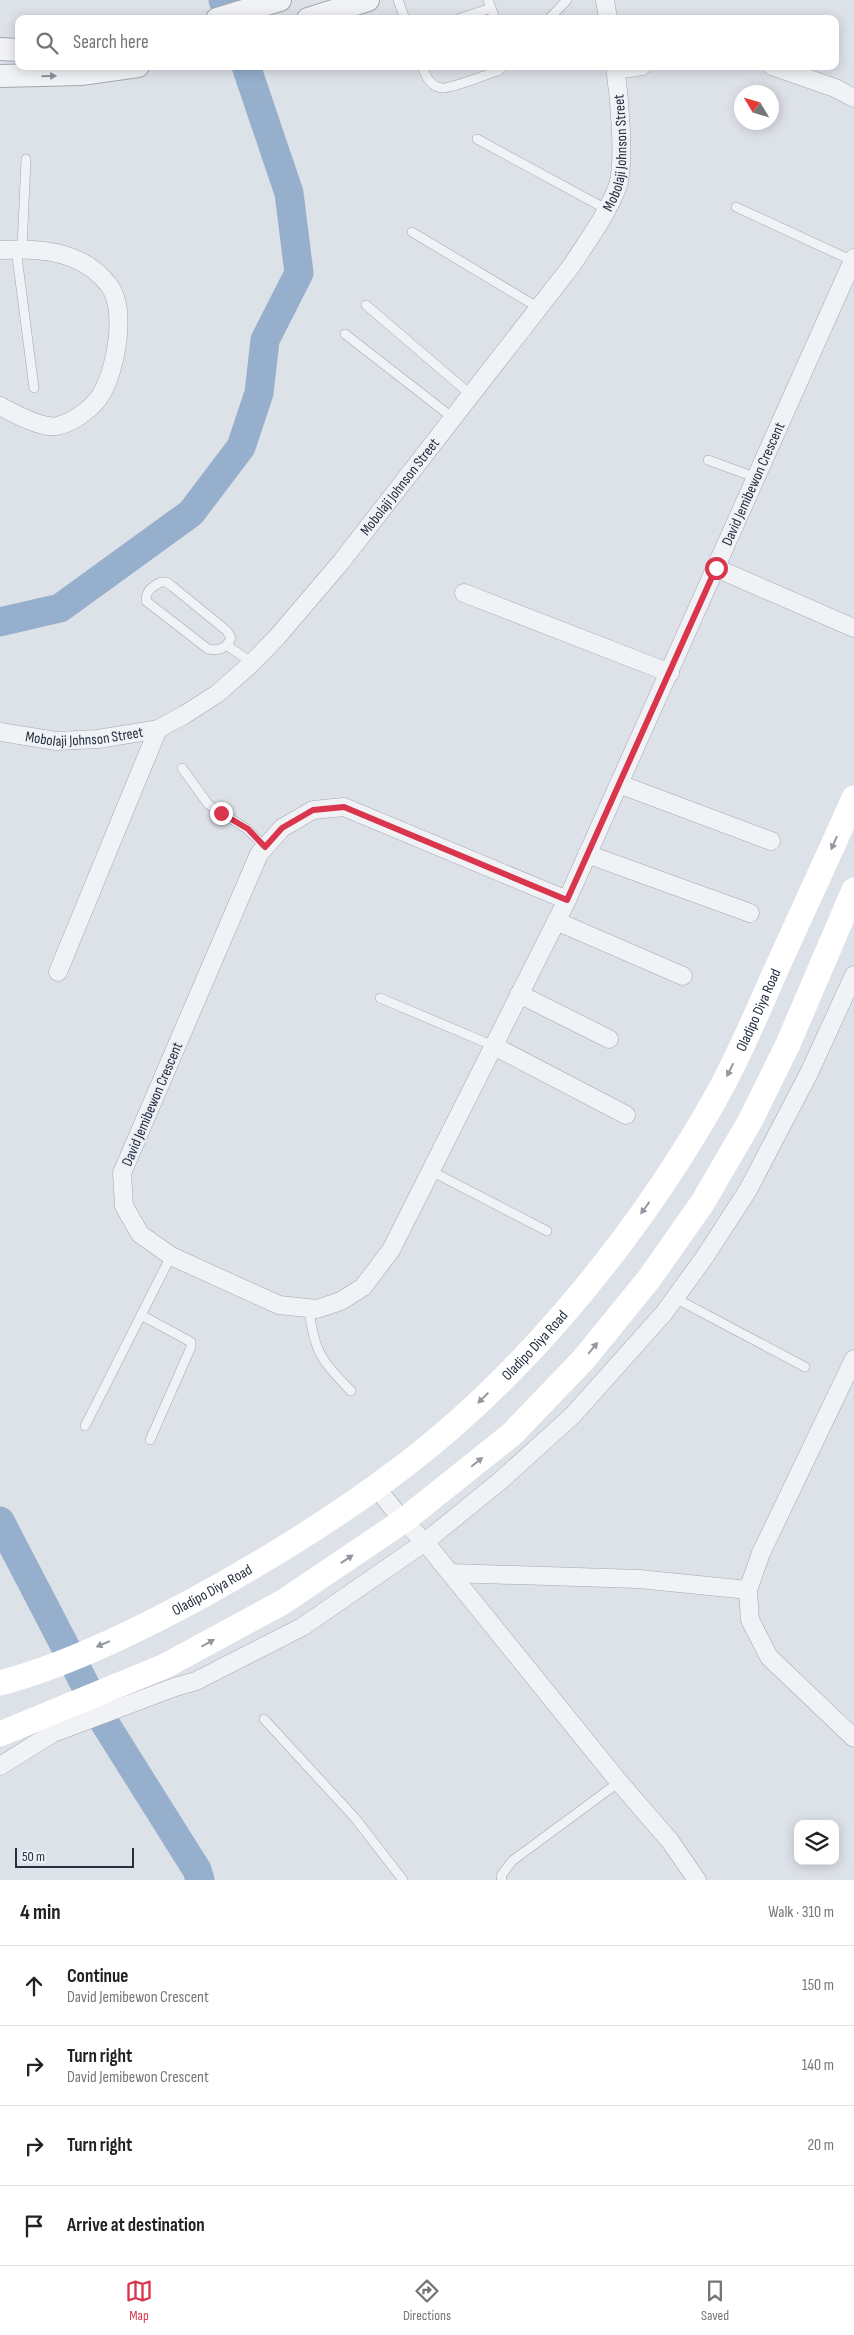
<!DOCTYPE html>
<meta charset="utf-8">
<style>
body{margin:0;font-family:"Sofia Sans Condensed",sans-serif;background:#f2f2f2;color:#222}
.controls{position:absolute;right:15px;bottom:15px;display:grid;overflow:hidden;border-radius:10px;box-shadow:0 2px 12px #0003}
.controls button{width:45px;height:45px;display:grid;place-items:center;padding:0;border:0;border-bottom:1px solid #e0e0e0;background:#fff;color:#222;font:25px sans-serif}
.compass{position:absolute;left:734px;top:85px;width:45px;height:45px;border-radius:50%;background:#fff;box-shadow:0 2px 12px #0003;rotate:308deg}
.scale{position:absolute;left:15px;bottom:12px;width:119px;box-sizing:border-box;padding-left:5px;border:2px solid #252f40;border-top:0;font-size:14px;line-height:18px;white-space:nowrap;color:#252f40;-webkit-text-stroke:4px #ecf0f6;paint-order:stroke}
.stop{position:absolute;width:15px;height:15px;margin:-11px;border:4px solid #d9364d;border-radius:50%;background:#fff}
.stop.end{background:#d9364d;border-color:#fff;box-shadow:0 1px 5px #0008}
.list{margin:0;padding:0;list-style:none}
h2{display:flex;justify-content:space-between;align-items:center;height:65px;margin:0;padding:0 20px;font-size:21px}
h2 small{font-size:16px;font-weight:400;color:#767676}
.list li{display:grid;grid-template-columns:32px 1fr auto;gap:15px;align-items:center;box-sizing:border-box;height:80px;padding:0 20px;border-top:1px solid #e0e0e0}
.list b{display:block;font-size:19px;white-space:nowrap}
.list p{margin:0;font-size:16px;white-space:nowrap;color:#767676}
.list em{font-size:16px;font-style:normal;color:#767676}
.icon{flex:none;width:28px;height:28px;fill:none;stroke:currentColor;stroke-width:2;stroke-linecap:round;stroke-linejoin:round}
.map{position:relative;flex:none;width:854px;height:1880px;overflow:hidden}
.search{position:absolute;background:#fff;box-shadow:0 2px 12px #0003;left:15px;right:15px;top:15px;height:55px;display:flex;align-items:center;gap:12px;box-sizing:border-box;padding:0 18px;border-radius:10px;color:#767676;font-size:19px}
.sheet{height:385px;background:#fff}
nav{display:flex;justify-content:space-around;align-items:center;box-sizing:border-box;height:70px;border-top:1px solid #e0e0e0;background:#fff;font-size:14px;color:#767676}
nav a{display:grid;justify-items:center;gap:2px}
nav .on{color:#d9364d}
.map>svg:first-child{display:block}
.lines{fill:none;stroke-linecap:round;stroke-linejoin:round}
.river{stroke:#95afcc;stroke-width:29}
.service-casing{stroke:#a2a8b2;stroke-width:10}
.minor-casing{stroke:#a2a8b2;stroke-width:19}
.tertiary-casing{stroke:#a2a8b2;stroke-width:24}
.service{stroke:#f0f2f6;stroke-width:9}
.minor{stroke:#f0f2f6;stroke-width:18}
.tertiary{stroke:#f0f2f6;stroke-width:22}
.secondary{stroke:#fff;stroke-width:25}
.oneway{fill:#8a909b}
.oneway2{fill:#9297a0}
.route{stroke:#d9364d;stroke-width:6}
.labels{text-anchor:middle;stroke-width:4;stroke-linejoin:round;paint-order:stroke}
.street-label{font-size:15px;fill:#252f40;stroke:#ecf0f6}
</style>
<div class="map">
<svg width="854" height="1880" viewBox="0 0 854 1880">
<rect width="100%" height="100%" fill="#dde1e8"/>
<g class="lines">
<g class="river">
<path d="M223,0L230,19"/>
<path d="M0,622L60,608L191,513L241,447L259,393L265,340L299,273L289,193L246,66"/>
<path d="M0,1521L106,1725L197,1870L200,1880"/>
</g>
<g class="service-casing">
<g id="service">
<path d="M398,0L405,19"/>
<path d="M488,0L495,19"/>
<path d="M458,19L491,8"/>
<path d="M549,19L567,0"/>
<path d="M422,66C425,75 431,87 442,88C451,89 487,74 498,71L504,66"/>
<path d="M477,139L606,209"/>
<path d="M736,207L853,261"/>
<path d="M412,232L539,308"/>
<path d="M16,249L34,388"/>
<path d="M22,249L26,159"/>
<path d="M366,305L471,395"/>
<path d="M345,334L453,418"/>
<path d="M708,460L757,478"/>
<path d="M161,582H166L173,587L227,631L231,638C226,649 219,651 208,649L146,601C146,590 152,587 161,582Z"/>
<path d="M228,646L252,663"/>
<path d="M182,768L208,804L247,829L265,847"/>
<path d="M380,998L494,1046"/>
<path d="M431,1171L547,1231"/>
<path d="M675,1298L805,1367"/>
<path d="M309,1308C314,1352 321,1360 351,1391"/>
<path d="M141,1315L191,1342V1347L150,1440"/>
<path d="M85,1426L171,1256"/>
<path d="M264,1719L355,1818L403,1880"/>
<path d="M502,1880L501,1876L512,1861L619,1782"/>
</g>
</g>
<g class="minor-casing">
<g id="minor">
<path d="M605,0L608,19"/>
<path d="M772,66L835,88L854,98"/>
<path d="M616,70L642,66"/>
<path d="M0,250C39,248 81,250 108,284C128,308 116,372 100,396C92,409 72,423 57,426C42,429 13,413 0,406"/>
<path d="M716,568L854,628"/>
<path d="M464,593L670,673"/>
<path id="s1" d="M0,732L56,741L98,739L135,733L158,729L184,715L217,694L252,663L278,636L341,562L572,265C588,240 606,216 617,188C626,164 619,94 615,66"/>
<path d="M619,784L771,841"/>
<path d="M587,854L750,913"/>
<path id="s2" d="M567,900L344,807L313,810L282,828L259,854L122,1173L124,1206L140,1234L171,1256L279,1305L317,1309L341,1301L363,1287L391,1250L567,900L854,258"/>
<path d="M556,921L683,976"/>
<path d="M58,972L158,729"/>
<path d="M519,994L609,1039"/>
<path d="M494,1046L626,1115"/>
<path d="M854,1359L761,1553L748,1590L750,1620L769,1657L854,1738"/>
<path d="M375,1486L403,1521L425,1542L619,1782L670,1841L697,1880"/>
<path d="M450,1573L639,1579L748,1590"/>
<path d="M0,1766L53,1733L175,1687L196,1681L302,1627L425,1542L500,1481L573,1415L664,1313L704,1258L748,1190L809,1073L854,975"/>
</g>
</g>
<g class="tertiary-casing">
<g id="tertiary">
<path d="M217,19L280,0"/>
<path d="M308,19L368,0"/>
<path d="M0,49L19,50"/>
<path d="M0,76L81,74L138,66"/>
</g>
</g>
<use href="#service" class="service"/>
<use href="#minor" class="minor"/>
<use href="#tertiary" class="tertiary"/>
<g class="secondary">
<path id="s3" d="M0,1683C69,1665 143,1628 205,1594C272,1557 338,1516 400,1469C524,1376 638,1235 714,1101C736,1062 754,1020 772,979C799,919 827,859 854,798"/>
<path d="M0,1734L165,1666L283,1602L403,1521L512,1434L583,1360L649,1279L703,1202L750,1121L788,1044L854,890"/>
</g>
</g>
<defs><path id="oneway-solid" d="M-6-.8H1V-3.2L6.5 0L1 3.2V.8H-6Z" transform="scale(1.25)"/></defs>
<use class="oneway" href="#oneway-solid" transform="translate(49 76) rotate(-2)"/>
<g class="oneway2">
<use href="#oneway-solid" transform="translate(834 843) rotate(114)"/>
<use href="#oneway-solid" transform="translate(730 1070) rotate(116)"/>
<use href="#oneway-solid" transform="translate(645 1208) rotate(126)"/>
<use href="#oneway-solid" transform="translate(593 1348) rotate(-51)"/>
<use href="#oneway-solid" transform="translate(483 1398) rotate(135)"/>
<use href="#oneway-solid" transform="translate(477 1462) rotate(-39)"/>
<use href="#oneway-solid" transform="translate(347 1559) rotate(-34)"/>
<use href="#oneway-solid" transform="translate(208 1643) rotate(-29)"/>
<use href="#oneway-solid" transform="translate(103 1644) rotate(157)"/>
</g>
<g class="lines">
<path class="route" d="M221,813L248,829L265,847L282,828L313,810L344,807L567,900L716,568"/>
</g>
<g class="labels">
<g class="street-label">
<text dy="5" stroke="none"><textPath href="#s1" startOffset="910">Mobolaji Johnson Street</textPath></text>
<text dy="5" stroke="none"><textPath href="#s2" startOffset="1896">David Jemibewon Crescent</textPath></text>
<text dy="5" stroke="none"><textPath href="#s1" startOffset="505">Mobolaji Johnson Street</textPath></text>
<text dy="5" stroke="none"><textPath href="#s1" startOffset="85">Mobolaji Johnson Street</textPath></text>
<text dy="5" stroke="none"><textPath href="#s3" startOffset="1044">Oladipo Diya Road</textPath></text>
<text transform="translate(152 1104) rotate(-67)" y="5">David Jemibewon Crescent</text>
<text dy="5" stroke="none"><textPath href="#s3" startOffset="639">Oladipo Diya Road</textPath></text>
<text dy="5" stroke="none"><textPath href="#s3" startOffset="232">Oladipo Diya Road</textPath></text>
</g>
</g>
</svg>
<div class="controls">
<button><svg class="icon" aria-label="layers" viewBox="0 0 24 24"><path d="M12 4l9 5-9 5-9-5zM3 14l9 5 9-5"/></svg></button>
</div>
<svg class="compass" viewBox="-18 -18 36 36"><path d="M0-13l5 13h-10z" fill="#e53935"/><path d="M0 13l5-13h-10z" fill="#767676"/></svg>
<div class="scale">50 m</div>
<div class="stop" style="left:716px;top:568px"></div>
<div class="stop end" style="left:221px;top:813px"></div>
<div class="search"><svg class="icon" aria-label="search" viewBox="0 0 24 24"><circle cx="10" cy="10" r="6"/><path d="M15 15l6 6"/></svg>Search here</div>
</div>
<section class="sheet">
<h2>4 min<small>Walk · 310 m</small></h2>
<ul class="list">
<li><svg class="icon" aria-label="ahead" viewBox="0 0 24 24"><path d="M12 20V5M6 11l6-6 6 6"/></svg><div><b>Continue</b><p>David Jemibewon Crescent</p></div><em>150 m</em></li>
<li><svg class="icon" aria-label="right" viewBox="0 0 24 24"><path d="M7 20v-9h11M14 6l5 5-5 5"/></svg><div><b>Turn right</b><p>David Jemibewon Crescent</p></div><em>140 m</em></li>
<li><svg class="icon" aria-label="right" viewBox="0 0 24 24"><path d="M7 20v-9h11M14 6l5 5-5 5"/></svg><div><b>Turn right</b></div><em>20 m</em></li>
<li><svg class="icon" aria-label="arrive" viewBox="0 0 24 24"><path d="M6 21V4h12l-3 4 3 4H6"/></svg><div><b>Arrive at destination</b></div></li>
</ul>
</section>
<nav>
<a class="on"><svg class="icon" aria-label="map" viewBox="0 0 24 24"><path d="M3 6l6-2 6 2 6-2v14l-6 2-6-2-6 2zM9 4v14M15 6v14"/></svg>Map</a>
<a><svg class="icon" aria-label="directions" viewBox="0 0 24 24"><path d="M12 3l9 9-9 9-9-9zM9 14v-3h6M13 9l2 2-2 2"/></svg>Directions</a>
<a><svg class="icon" aria-label="saved" viewBox="0 0 24 24"><path d="M7 4h10v16l-5-4-5 4z"/></svg>Saved</a>
</nav>
